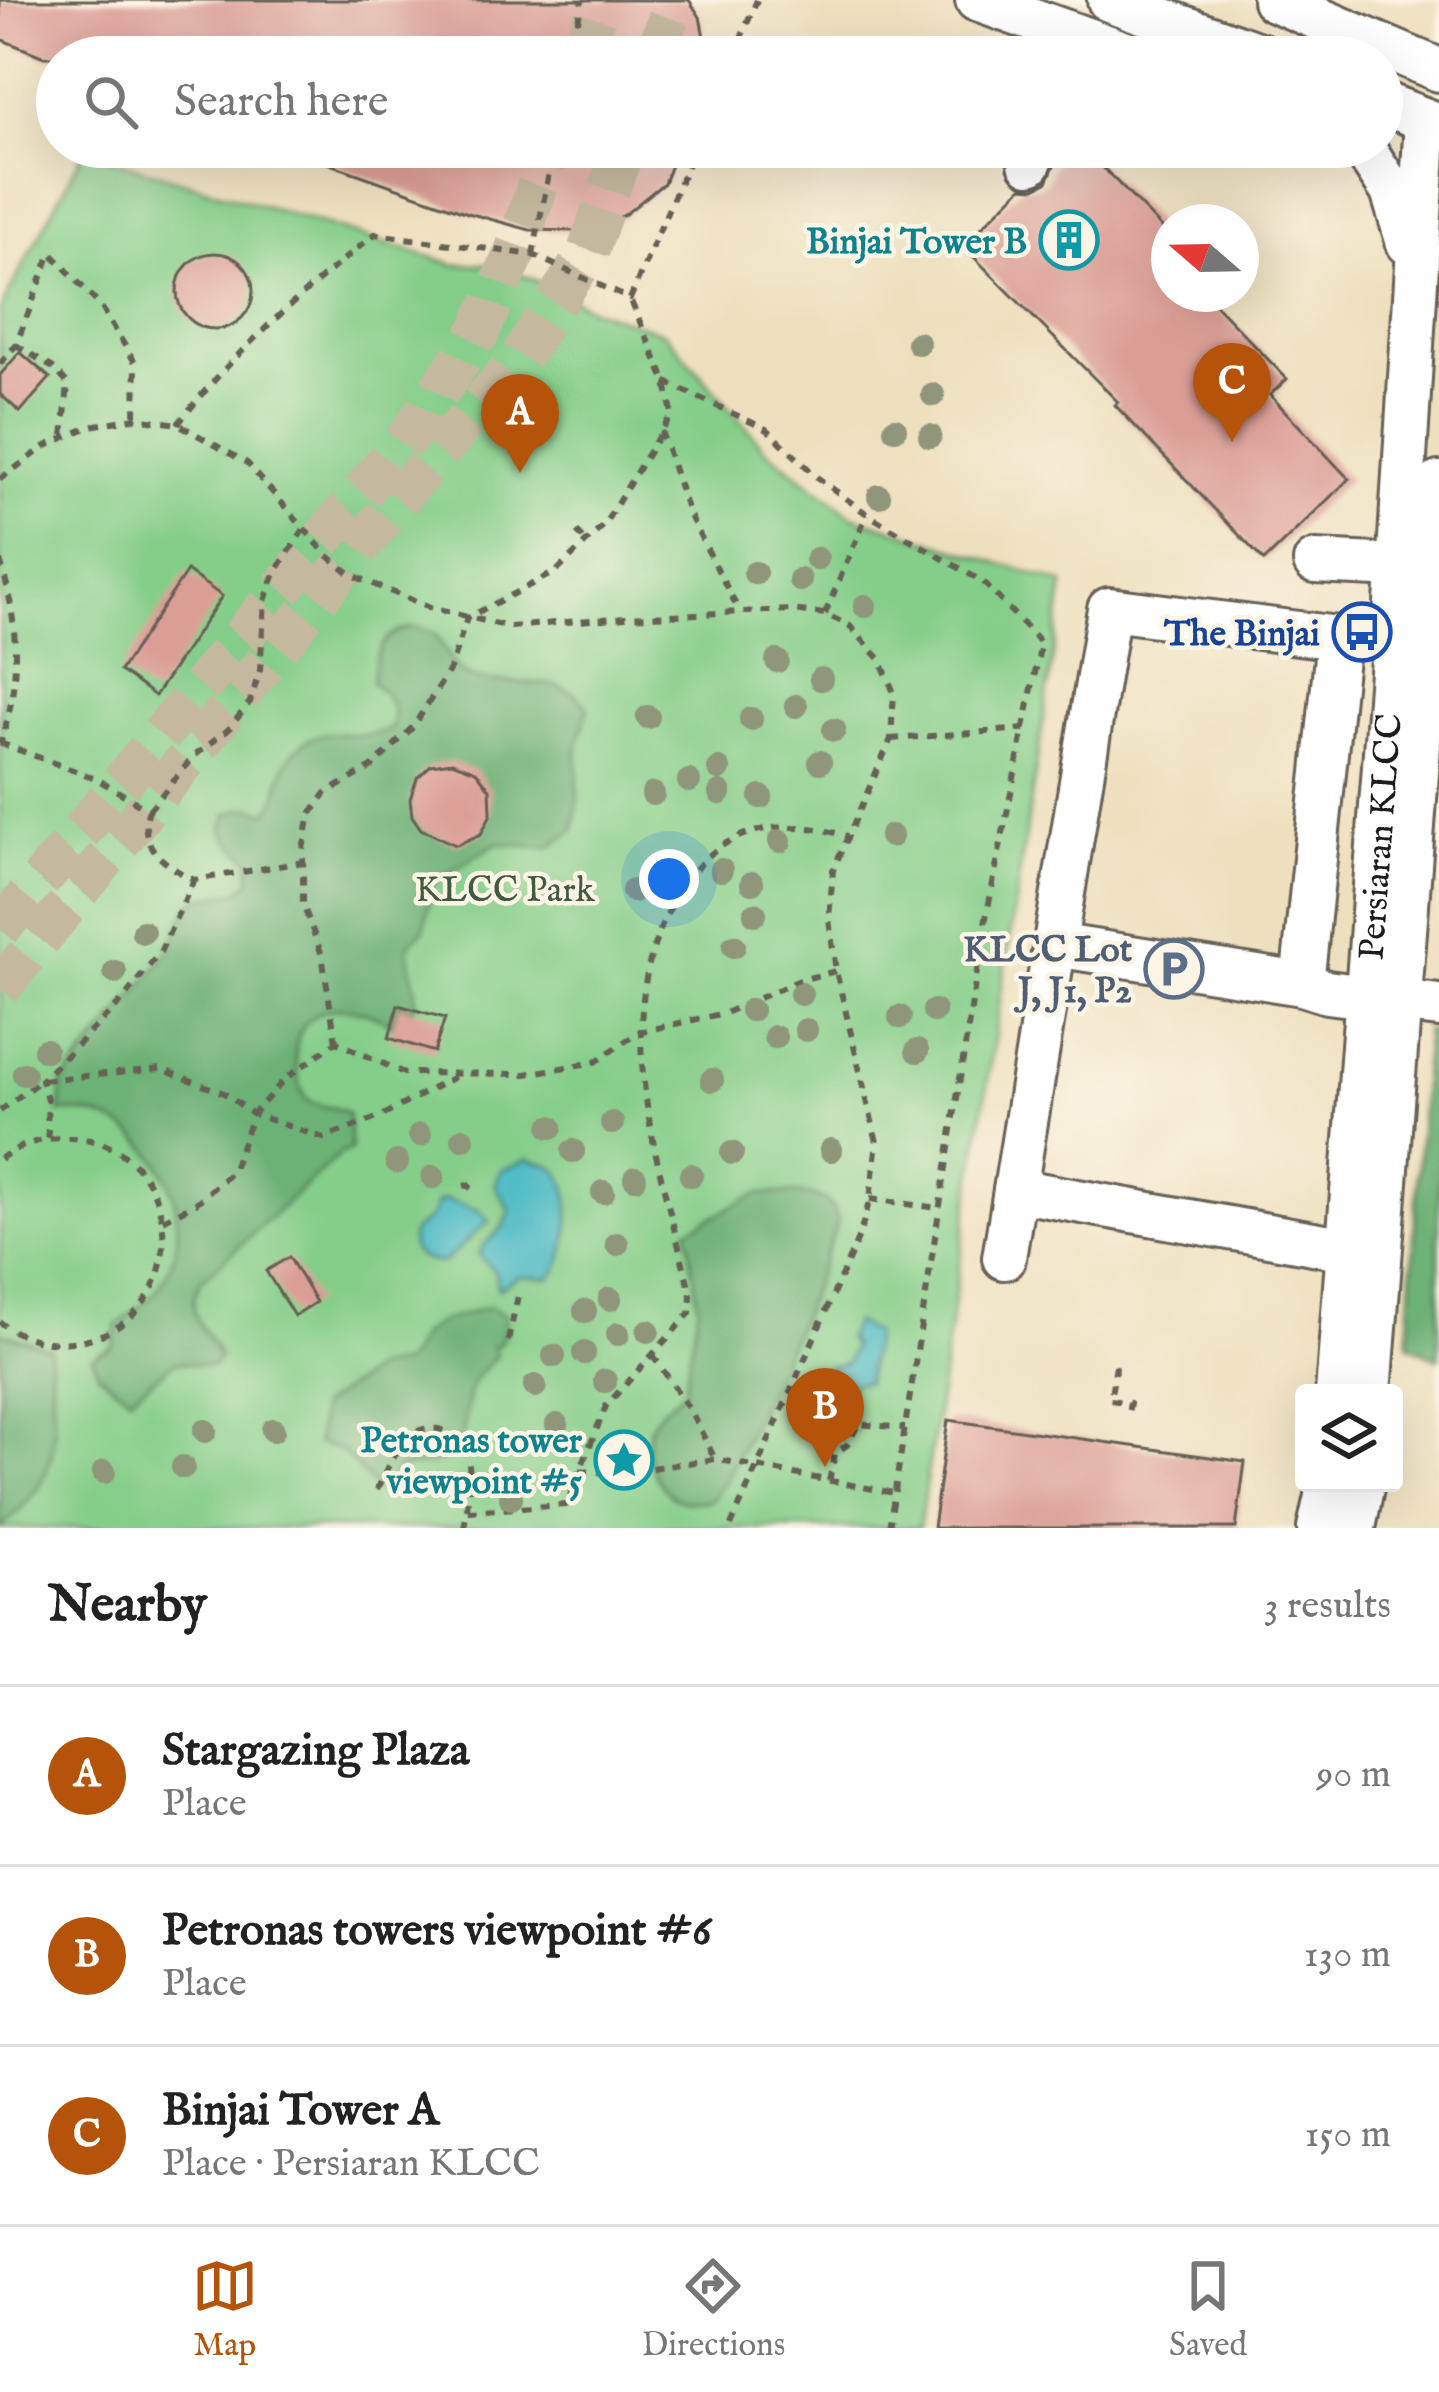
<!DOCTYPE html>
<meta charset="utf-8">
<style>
body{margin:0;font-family:"IM FELL English",serif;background:#f2f2f2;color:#222}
.controls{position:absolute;right:36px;bottom:36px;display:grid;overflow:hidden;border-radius:12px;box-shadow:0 12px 48px #0002}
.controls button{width:108px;height:108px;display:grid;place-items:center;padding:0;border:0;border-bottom:3px solid #e0e0e0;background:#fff;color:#222;font:60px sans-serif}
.compass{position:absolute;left:1151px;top:204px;width:108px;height:108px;border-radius:50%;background:#fff;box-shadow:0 12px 48px #0002;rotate:290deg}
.you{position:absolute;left:669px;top:879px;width:42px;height:42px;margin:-30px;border:9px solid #fff;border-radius:50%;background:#1a73e8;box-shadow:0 0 0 18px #1a73e833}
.badge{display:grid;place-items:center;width:78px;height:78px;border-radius:50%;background:#b45309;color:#fff;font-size:39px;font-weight:700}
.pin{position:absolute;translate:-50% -99px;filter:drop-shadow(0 3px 6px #0008)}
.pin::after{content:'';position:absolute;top:63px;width:42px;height:36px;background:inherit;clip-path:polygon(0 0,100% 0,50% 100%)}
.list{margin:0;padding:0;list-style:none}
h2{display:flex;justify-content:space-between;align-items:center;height:156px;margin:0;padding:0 48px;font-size:51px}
h2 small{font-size:39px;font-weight:400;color:#767676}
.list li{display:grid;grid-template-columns:78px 1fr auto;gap:36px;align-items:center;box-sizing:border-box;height:180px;padding:0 48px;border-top:3px solid #e0e0e0}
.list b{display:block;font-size:45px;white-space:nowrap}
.list p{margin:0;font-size:39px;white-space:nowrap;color:#767676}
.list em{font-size:39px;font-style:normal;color:#767676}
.icon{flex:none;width:66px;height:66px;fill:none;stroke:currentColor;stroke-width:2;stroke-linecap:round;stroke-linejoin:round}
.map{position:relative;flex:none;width:1439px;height:1528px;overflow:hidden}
.search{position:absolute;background:#fff;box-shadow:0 12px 48px #0002;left:36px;right:36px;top:36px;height:132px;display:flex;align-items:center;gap:30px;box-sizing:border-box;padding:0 42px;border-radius:66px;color:#767676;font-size:45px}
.sheet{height:696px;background:#fff}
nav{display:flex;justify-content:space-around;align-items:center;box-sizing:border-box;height:168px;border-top:3px solid #e0e0e0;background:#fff;font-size:33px;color:#767676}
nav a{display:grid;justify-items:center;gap:6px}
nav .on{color:#b45309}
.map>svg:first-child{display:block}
.green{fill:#85ce8a;stroke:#507553;stroke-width:3}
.forest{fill:#6cb176;stroke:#446649;stroke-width:3}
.water{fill:#4dbbc5;stroke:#346c70;stroke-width:3}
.building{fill:#db9e95}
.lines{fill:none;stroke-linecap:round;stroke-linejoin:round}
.minor-tunnel{stroke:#c4b99e;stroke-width:42;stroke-dasharray:42 21;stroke-linecap:butt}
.minor-casing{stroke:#666155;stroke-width:48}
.path{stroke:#666155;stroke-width:6;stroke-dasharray:9 9;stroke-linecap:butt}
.minor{stroke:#fff;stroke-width:42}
.tree{fill:#8f967a}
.labels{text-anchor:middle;stroke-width:9;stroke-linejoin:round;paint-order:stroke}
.culture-label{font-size:36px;font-weight:bold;fill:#0d838f;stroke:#fcf5e5;text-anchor:end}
.transit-label{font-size:36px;font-weight:bold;fill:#164399;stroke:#fcf5e5;text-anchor:end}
.street-label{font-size:36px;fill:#1c1c1c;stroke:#fcf5e5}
.park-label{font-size:36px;fill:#415a42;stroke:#fcf5e5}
.service-label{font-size:36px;font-weight:bold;fill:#4e5e75;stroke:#fcf5e5;text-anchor:end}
</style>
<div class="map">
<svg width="1439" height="1528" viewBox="0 0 1439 1528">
<rect width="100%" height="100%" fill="#fcf5e5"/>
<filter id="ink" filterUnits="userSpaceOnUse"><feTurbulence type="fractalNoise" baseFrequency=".00833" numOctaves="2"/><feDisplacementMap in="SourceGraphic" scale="24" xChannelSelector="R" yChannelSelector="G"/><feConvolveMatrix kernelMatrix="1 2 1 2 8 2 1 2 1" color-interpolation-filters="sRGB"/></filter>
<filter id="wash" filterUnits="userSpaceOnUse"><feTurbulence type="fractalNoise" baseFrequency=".004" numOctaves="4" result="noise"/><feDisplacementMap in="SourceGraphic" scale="48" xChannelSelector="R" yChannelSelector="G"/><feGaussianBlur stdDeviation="2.7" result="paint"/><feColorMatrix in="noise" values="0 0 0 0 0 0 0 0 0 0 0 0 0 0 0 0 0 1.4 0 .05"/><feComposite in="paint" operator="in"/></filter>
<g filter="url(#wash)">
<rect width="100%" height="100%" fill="#eee0bf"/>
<path class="green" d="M84,151L456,265L489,264L533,279L592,309L665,333L766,450L852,516L1064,584L919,1528H0V310Z"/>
<g class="forest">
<path d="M415,627L434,633C444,646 449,663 462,673C490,694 566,666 588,709L577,748L578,799L574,830L548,848L497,843L433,883L424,929L408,945C408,968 421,988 413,1009L398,1005L392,1025C340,992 283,1007 298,1077C300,1086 303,1098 311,1102C322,1108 336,1106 347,1113L351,1149L340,1154L201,1281C181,1316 207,1327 219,1357L213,1366L175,1362L130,1397L99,1374L92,1357L113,1347L117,1326C131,1312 147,1304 159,1287C209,1212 151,1107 60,1112L62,1083L151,975L170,950L189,907L199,898L238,892L250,882V860L227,838L223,828L228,814L247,807L268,812C282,797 277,776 289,759C320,713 352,748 392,728C397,706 389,696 372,683C373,653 383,631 415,627Z"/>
<path d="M1426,1030L1439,1032V1359L1408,1344Z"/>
<path d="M757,1194C785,1194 831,1186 838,1221L801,1318L725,1483L710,1501C701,1501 690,1503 681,1500C655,1492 641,1450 651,1425C657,1410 673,1402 684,1390L698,1306L687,1230Z"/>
<path d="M489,1307L504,1314L506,1329L500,1344L493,1346L496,1356C487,1367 476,1374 471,1388C463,1411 467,1436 454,1458L430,1465L399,1468L384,1492L377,1490L342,1451L317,1443L320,1406L377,1368L401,1364L410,1356L421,1335L439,1322Z"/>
<path d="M0,1332L50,1348C52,1429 72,1471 0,1527Z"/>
</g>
<g class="water">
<path d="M528,1159C537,1162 548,1163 556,1169C577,1188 571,1261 550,1278L519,1276L498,1289L495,1272L479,1255C486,1235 505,1236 510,1210L495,1185L501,1171Z"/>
<path d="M445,1200L479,1210L489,1221L444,1262C422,1263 408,1256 412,1232L431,1217L438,1202Z"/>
<path d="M854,1322L874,1334L866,1382L852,1383L843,1411L831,1413L834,1398L821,1385L828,1367L846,1363L853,1347L847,1338Z"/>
</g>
<g id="blocks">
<g class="building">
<path d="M0,0H689L700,17L708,57H44L0,39Z"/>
<path d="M293,147H678L664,183L623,216L578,231L530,230L468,213L293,151Z"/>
<path d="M1062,147H1083L1169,235V294H1205L1287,379L1270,395L1349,479L1264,561L1115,405L1118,402L963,246L1022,187L1035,188L1047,182Z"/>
<circle cx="215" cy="291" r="38"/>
<path d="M20,352L50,378L20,412L0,394V375Z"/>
<path d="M187,571L222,596L155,696L120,671Z"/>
<path d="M452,762L476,771L490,789L491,814L481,834L456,845L421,829L412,816L410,799L417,778L431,765Z"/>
<path d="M398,1005L445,1018L434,1052L389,1038Z"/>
<path d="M289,1257L316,1302L294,1316L266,1271Z"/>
<path d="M948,1420L1245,1462L1236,1528H933Z"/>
</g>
</g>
</g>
<g filter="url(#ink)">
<use href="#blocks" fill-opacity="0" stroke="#666155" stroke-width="3"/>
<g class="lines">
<g class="minor-tunnel">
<path d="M581,57L600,0"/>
<path d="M655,57L675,0"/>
<path d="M0,929L413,430L479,332L514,255L551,147"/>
<path d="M0,988L411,484L517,362L588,252L624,147"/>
</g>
<g class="minor-casing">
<g id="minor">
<path d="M977,0L1137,57"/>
<path d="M1109,0L1267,57"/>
<path d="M1274,0L1439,70"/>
<path d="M1382,103L1439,125"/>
<path d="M1363,147L1392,191L1408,243"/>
<path d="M1030,163L1036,147"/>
<path d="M1315,562L1398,566"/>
<path d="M1055,945L1302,984L1327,992L1439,1006"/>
<path d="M1015,1190L1347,1249"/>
<path d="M1004,1258L1109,609L1338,638L1302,984"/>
<path id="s1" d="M1337,1393L1395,619L1426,120"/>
<path d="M1370,1393L1439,483"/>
<path d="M1319,1528L1329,1483"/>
<path d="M1354,1528L1363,1483"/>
</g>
</g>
<g class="path">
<path d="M571,57L582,0"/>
<path d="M733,57L757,0"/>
<path d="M533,255L554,147"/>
<path d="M16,345L55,369L68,384L63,438"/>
<path d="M0,364L16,345L51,253L102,308L136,364L135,418"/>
<path d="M666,382L768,430L818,478L867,514L983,582L1041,643L983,933L889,1528"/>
<path d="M178,424C235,350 302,293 375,234L533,255L630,299L695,147"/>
<path d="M661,431L688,512L738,609"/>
<path d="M0,479L46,446L91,426L135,418L178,424L247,463L327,555L352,575L430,608L510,627L625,617L792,610L825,614L850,626L880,659L894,693L891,739L833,870L829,919L836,971L877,1142L870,1199L860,1234L730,1528"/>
<path d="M577,532L587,542"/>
<path d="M0,561C19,619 21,686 0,744"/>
<path d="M825,614L867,514"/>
<path d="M891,739L1025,729"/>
<path d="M0,743L97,779L149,810C136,846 165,865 194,880L303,862"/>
<path d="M149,810L194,756L228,730L250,702L260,670L265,601L275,573L304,529"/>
<path d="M983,933L1022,939"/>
<path d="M336,1042L322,955L303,905V849L310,815L326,793L372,767L413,727L450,669L467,618L557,571L604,525L672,414L666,382L630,299"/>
<path d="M0,1111L41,1080L161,1069L224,1093L253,1114L323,1138L380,1117L454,1077"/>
<path d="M48,1138L47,1099L41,1080L120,1003L160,952L194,880"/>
<path d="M0,1159C22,1143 43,1138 70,1138C183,1139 199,1312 88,1339C57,1347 25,1342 0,1322"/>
<path d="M464,1186L468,1185L475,1193"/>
<path d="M870,1199L938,1208"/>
<path d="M163,1220L196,1203L232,1172L253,1114L285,1079L336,1042L404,1073L526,1074L595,1062L639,1032L725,1013L800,980L836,971"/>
<path d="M508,1341L518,1296"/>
<path d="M653,1355L691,1412L715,1459"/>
<path d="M1116,1365L1110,1400L1130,1403L1127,1418"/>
<path d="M580,1471L616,1473L715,1459L894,1493"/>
<path d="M829,1481L835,1454L848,1444L858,1424L905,1428"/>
<path d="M377,1490C384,1474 394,1453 406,1440C423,1419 460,1428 467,1454C472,1472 468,1492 467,1511"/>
<path d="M464,1528L467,1511L566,1505L606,1406L690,1313L691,1295C658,1156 595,994 696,869C735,822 793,820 847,836"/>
</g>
<use href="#minor" class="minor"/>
</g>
<g class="tree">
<circle cx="918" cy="343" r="12"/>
<circle cx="933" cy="395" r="12"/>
<circle cx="895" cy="429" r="12"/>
<circle cx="930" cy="436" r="12"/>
<circle cx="879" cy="496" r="12"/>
<circle cx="817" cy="559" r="12"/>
<circle cx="755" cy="573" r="12"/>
<circle cx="800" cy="580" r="12"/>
<circle cx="865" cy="606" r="12"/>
<circle cx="777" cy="661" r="12"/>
<circle cx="821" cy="679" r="12"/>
<circle cx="796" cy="706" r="12"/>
<circle cx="648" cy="717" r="12"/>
<circle cx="751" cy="719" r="12"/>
<circle cx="834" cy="730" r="12"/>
<circle cx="820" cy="762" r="12"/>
<circle cx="719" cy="769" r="12"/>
<circle cx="689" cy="781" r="12"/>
<circle cx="720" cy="793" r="12"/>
<circle cx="653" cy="794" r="12"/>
<circle cx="761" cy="797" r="12"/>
<circle cx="891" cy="836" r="12"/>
<circle cx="780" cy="841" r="12"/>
<circle cx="721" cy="870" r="12"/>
<circle cx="752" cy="883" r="12"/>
<circle cx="633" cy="891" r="12"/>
<circle cx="755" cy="914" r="12"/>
<circle cx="143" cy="932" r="12"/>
<circle cx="734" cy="946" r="12"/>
<circle cx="115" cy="972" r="12"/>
<circle cx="801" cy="994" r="12"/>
<circle cx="751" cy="1010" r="12"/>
<circle cx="934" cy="1011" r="12"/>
<circle cx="900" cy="1017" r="12"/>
<circle cx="806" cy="1030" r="12"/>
<circle cx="775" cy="1037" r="12"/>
<circle cx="45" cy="1050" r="12"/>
<circle cx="917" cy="1051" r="12"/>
<circle cx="24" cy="1074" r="12"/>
<circle cx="712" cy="1080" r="12"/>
<circle cx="612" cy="1123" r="12"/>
<circle cx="551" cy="1127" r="12"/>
<circle cx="420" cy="1135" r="12"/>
<circle cx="463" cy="1139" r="12"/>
<circle cx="831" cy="1150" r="12"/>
<circle cx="573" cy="1151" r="12"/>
<circle cx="732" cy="1153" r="12"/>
<circle cx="397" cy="1162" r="12"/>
<circle cx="691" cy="1175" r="12"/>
<circle cx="433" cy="1177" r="12"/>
<circle cx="635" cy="1178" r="12"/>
<circle cx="603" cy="1192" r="12"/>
<circle cx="617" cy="1244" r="12"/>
<circle cx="610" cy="1299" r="12"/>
<circle cx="585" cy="1311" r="12"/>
<circle cx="648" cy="1331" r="12"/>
<circle cx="618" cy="1334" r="12"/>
<circle cx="584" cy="1353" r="12"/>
<circle cx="554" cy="1356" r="12"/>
<circle cx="605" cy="1381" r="12"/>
<circle cx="535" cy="1386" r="12"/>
<circle cx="557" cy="1425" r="12"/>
<circle cx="273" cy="1430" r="12"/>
<circle cx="205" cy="1431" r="12"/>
<circle cx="183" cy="1467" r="12"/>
<circle cx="104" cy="1472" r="12"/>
<circle cx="511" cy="1498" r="12"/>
</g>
</g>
<defs>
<g id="building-ring" transform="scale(3)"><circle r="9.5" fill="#fcf5e5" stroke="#0f9aa8" stroke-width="1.5"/><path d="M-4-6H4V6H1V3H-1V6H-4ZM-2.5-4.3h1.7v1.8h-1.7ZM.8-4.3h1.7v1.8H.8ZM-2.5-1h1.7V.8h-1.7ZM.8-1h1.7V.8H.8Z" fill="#0f9aa8"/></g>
<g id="bus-ring" transform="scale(3)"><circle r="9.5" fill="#fcf5e5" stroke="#1a4fb4" stroke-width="1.5"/><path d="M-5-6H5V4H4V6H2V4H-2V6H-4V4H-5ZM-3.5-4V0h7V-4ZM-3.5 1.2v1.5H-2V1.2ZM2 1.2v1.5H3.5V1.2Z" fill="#1a4fb4"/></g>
<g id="parking-ring" transform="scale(3)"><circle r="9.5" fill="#fcf5e5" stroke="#5c6f8a" stroke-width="1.5"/><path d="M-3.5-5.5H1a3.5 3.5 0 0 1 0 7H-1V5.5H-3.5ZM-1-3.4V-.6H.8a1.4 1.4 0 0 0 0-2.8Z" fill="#5c6f8a"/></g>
<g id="sight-ring" transform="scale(3)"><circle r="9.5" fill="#fcf5e5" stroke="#0f9aa8" stroke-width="1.5"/><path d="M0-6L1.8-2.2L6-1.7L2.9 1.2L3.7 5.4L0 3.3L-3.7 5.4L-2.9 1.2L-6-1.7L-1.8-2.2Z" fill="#0f9aa8"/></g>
</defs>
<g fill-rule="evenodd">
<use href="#building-ring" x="1069" y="240"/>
<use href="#bus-ring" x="1362" y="632"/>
<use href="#parking-ring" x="1174" y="969"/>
<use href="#sight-ring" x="624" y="1460"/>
</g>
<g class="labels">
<g class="culture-label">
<text x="1027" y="253">Binjai Tower B</text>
<text x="582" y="1452">Petronas tower<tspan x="582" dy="41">viewpoint #5</tspan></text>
</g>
<g class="transit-label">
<text x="1320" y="645">The Binjai</text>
</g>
<g class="street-label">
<text dy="13" stroke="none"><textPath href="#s1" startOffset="558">Persiaran KLCC</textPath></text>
</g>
<g class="park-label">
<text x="505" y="901">KLCC Park</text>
</g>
<g class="service-label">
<text x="1132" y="961">KLCC Lot<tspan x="1132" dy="41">J, J1, P2</tspan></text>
</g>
</g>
</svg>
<div class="controls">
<button><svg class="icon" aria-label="layers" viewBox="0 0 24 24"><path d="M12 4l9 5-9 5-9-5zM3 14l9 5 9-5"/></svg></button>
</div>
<svg class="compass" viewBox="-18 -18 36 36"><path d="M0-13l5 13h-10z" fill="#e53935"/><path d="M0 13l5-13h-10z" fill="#767676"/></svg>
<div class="you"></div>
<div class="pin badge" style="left:520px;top:473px">A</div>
<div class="pin badge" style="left:825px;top:1467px">B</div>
<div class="pin badge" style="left:1232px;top:442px">C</div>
<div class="search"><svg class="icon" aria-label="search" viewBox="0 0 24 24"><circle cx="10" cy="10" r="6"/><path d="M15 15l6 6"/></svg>Search here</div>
</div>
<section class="sheet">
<h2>Nearby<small>3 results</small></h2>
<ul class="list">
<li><span class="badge">A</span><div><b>Stargazing Plaza</b><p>Place</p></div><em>90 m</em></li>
<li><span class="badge">B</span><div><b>Petronas towers viewpoint #6</b><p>Place</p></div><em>130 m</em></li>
<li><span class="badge">C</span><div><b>Binjai Tower A</b><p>Place · Persiaran KLCC</p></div><em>150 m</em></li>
</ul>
</section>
<nav>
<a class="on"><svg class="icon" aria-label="map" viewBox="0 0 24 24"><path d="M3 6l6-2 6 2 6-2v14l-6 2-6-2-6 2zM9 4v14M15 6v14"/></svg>Map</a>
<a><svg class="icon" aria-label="directions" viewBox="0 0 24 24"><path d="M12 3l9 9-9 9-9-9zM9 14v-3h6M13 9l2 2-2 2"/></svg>Directions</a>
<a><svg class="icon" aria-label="saved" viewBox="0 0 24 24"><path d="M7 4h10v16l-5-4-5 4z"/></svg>Saved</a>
</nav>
